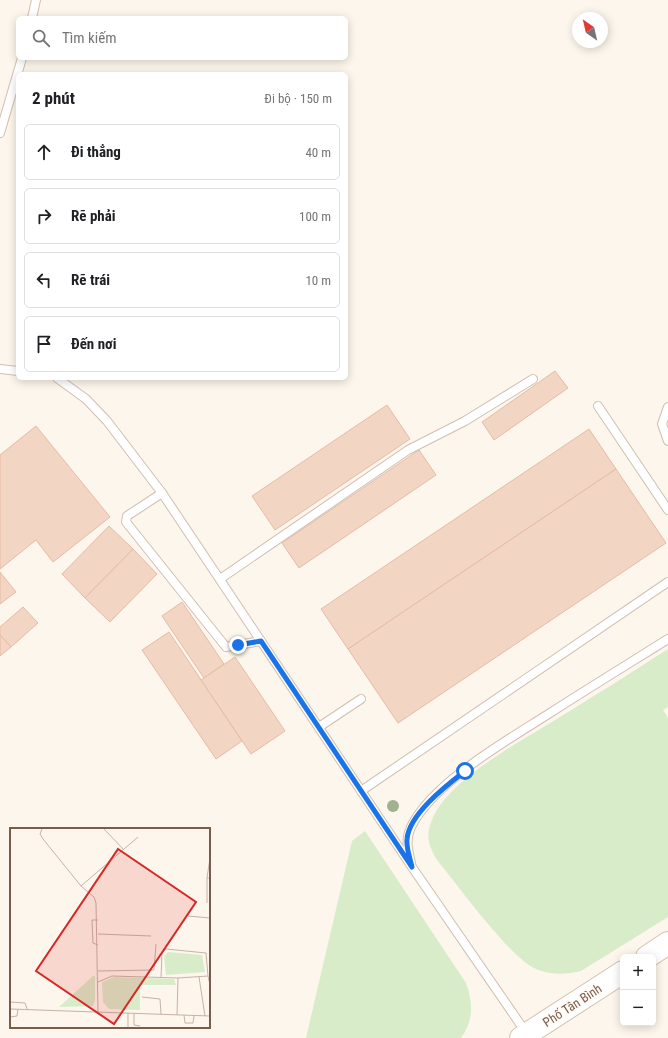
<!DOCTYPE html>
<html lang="vi">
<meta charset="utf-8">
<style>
body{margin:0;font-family:"Roboto Condensed",sans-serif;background:#f6f6f6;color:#202124}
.controls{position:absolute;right:12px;bottom:12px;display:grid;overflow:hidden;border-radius:6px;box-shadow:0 2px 10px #0003}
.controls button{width:36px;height:36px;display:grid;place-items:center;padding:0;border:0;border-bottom:1px solid #e0e0e0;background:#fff;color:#202124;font:20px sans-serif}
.compass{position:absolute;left:572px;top:12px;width:36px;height:36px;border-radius:50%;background:#fff;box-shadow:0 2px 10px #0003;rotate:326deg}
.stop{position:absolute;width:12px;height:12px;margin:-9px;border:3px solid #1a73e8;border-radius:50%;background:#fff}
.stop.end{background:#1a73e8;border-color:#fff;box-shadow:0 1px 4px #0008}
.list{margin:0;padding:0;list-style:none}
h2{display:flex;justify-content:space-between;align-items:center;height:52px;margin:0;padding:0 16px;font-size:17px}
h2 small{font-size:13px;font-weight:400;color:#757577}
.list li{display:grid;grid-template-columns:26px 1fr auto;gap:12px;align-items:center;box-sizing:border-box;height:56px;margin:0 8px 8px;padding:0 8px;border:1px solid #e0e0e0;border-radius:6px}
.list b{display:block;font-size:15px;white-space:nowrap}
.list em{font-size:13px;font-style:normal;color:#757577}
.icon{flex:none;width:22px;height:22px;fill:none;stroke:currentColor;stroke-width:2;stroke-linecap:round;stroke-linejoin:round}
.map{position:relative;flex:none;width:668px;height:1038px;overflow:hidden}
.search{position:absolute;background:#fff;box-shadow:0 2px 10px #0003;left:16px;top:16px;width:332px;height:44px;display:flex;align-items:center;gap:10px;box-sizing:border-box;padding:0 14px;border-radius:6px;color:#757577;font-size:15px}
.panel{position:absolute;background:#fff;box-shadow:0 2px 10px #0003;left:16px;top:72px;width:332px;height:308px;border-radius:6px}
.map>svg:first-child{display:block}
.green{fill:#d8ecc9}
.building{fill:#f3d5c3;stroke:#e6bba3}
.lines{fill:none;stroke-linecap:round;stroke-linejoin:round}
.lane-casing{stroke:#d1beb0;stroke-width:10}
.secondary-casing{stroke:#d6c0b0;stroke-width:24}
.lane{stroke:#fff;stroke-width:8}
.secondary{stroke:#fff;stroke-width:22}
.tree{fill:#a0b28e}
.route{stroke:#1a73e8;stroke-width:5}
.labels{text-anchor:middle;stroke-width:3.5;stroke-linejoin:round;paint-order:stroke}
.street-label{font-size:13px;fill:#7a5c4d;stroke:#fffaf3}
.inset-road{fill:none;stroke:#c5b3a7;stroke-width:1}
.view{fill:#d62828;fill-opacity:0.15;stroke:#d62828;stroke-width:2}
.inset-edge{fill:none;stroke:#7a5c4d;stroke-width:2}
</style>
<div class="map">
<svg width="668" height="1038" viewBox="0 0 668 1038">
<rect width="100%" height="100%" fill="#fdf6ec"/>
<g class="green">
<path d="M668,649V707L663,710L668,718V917L581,971C565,975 551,975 536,969C509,957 458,885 437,860C429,847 425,835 432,820C448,779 523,740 560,717C596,695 632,672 668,649Z"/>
<path d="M365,831L466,983C473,1002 474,1020 461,1038H306L352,841Z"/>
</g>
<g class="building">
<path d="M555,371L568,388L494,440L482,422Z"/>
<path d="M387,405L410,439L275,530L252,496Z"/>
<path d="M36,426L110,517L53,562L36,540L0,569V455Z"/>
<path d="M589,429L616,469L348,649L321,609Z"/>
<path d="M419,450L436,475L299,568L282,543Z"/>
<path d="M616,469L666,543L398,723L348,649Z"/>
<path d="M109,526L133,549L85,598L62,574Z"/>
<path d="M133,549L157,574L110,622L85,598Z"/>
<path d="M0,572L16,592L0,604Z"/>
<path d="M182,602L224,664L204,678L162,616Z"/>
<path d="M23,607L38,623L11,647L0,635V627Z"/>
<path d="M169,632L242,741L216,759L142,650Z"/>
<path d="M0,635L11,647L0,656Z"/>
<path d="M235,657L285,731L251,754L201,680Z"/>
</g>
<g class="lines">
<g class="lane-casing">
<g id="lane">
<path d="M32,18L36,0"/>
<path d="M0,133L22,58"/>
<path d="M0,369L18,371"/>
<path d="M57,378L86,399L107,421L162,493L412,867L527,1034"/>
<path d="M598,406L668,510"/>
<path d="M668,407L662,424L668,441"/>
<path d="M162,493L127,516L126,522L226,647L261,641"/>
<path d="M220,579L408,450L465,421L533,379"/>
<path d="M319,727L361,699"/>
<path d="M361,791L668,582"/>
<path d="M411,863C408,850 405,840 411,827C433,782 508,740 550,713C589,688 628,664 668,639"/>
</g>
</g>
<g class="secondary-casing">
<g id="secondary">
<path d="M647,957L668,943"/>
<path d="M521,1038L623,972"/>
</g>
</g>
<use href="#lane" class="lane"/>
<use href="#secondary" class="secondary"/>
</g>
<circle class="tree" cx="393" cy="806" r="6"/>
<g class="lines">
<path class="route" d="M238,645L261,641L412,867C410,858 406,848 407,839C409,814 447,785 465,771"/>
</g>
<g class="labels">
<g class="street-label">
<text transform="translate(572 1005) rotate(-33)" y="5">Phố Tân Bình</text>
</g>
</g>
<g transform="translate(10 828)">
<rect width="200" height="200" fill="#fdf6ec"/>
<path d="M158,124L192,127L195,144L156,147L154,128ZM83,148H85V172L83,178L49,179ZM104,149L164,151L166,157H130V182L99,181L93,174L92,154Z" fill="#d8ecc9"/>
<path class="inset-road" d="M32,1L30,6L33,11L71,58L84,69L86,75L88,184M94,1L114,22M197,50L200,30M71,58L128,9M197,75V50H200M178,88L200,90M88,106L141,108M88,117L83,115L82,92H88M88,143L144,142L146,116M189,149L195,188M151,150L152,125L156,121L196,125L198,148M88,154L102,148L168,150L198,148L200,157M132,169L150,171L151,186M0,174L15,175L17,181M0,181L200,188M118,185V199M124,185V197L130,198M167,187L168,150M174,187L175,195H183L184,188M0,189L7,188L8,181"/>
<path class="view" d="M108,21L186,74L104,196L26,143Z"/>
<rect width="200" height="200" class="inset-edge"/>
</g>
</svg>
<div class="controls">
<button>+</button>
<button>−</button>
</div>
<svg class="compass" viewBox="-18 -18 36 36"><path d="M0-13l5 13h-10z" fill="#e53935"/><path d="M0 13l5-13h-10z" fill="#757577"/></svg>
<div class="stop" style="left:465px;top:771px"></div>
<div class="stop end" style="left:238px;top:645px"></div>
<div class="search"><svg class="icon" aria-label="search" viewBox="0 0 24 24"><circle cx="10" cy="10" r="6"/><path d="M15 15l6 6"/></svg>Tìm kiếm</div>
<section class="panel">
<h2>2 phút<small>Đi bộ · 150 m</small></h2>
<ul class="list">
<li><svg class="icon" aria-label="ahead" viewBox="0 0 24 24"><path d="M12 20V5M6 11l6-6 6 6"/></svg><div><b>Đi thẳng</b></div><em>40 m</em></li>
<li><svg class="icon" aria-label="right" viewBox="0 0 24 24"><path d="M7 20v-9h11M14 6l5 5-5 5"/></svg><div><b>Rẽ phải</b></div><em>100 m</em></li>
<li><svg class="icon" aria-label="left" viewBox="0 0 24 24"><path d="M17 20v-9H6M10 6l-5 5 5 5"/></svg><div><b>Rẽ trái</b></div><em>10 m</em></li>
<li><svg class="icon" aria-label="arrive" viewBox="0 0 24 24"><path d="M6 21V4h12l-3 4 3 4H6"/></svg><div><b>Đến nơi</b></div></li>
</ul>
</section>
</div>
